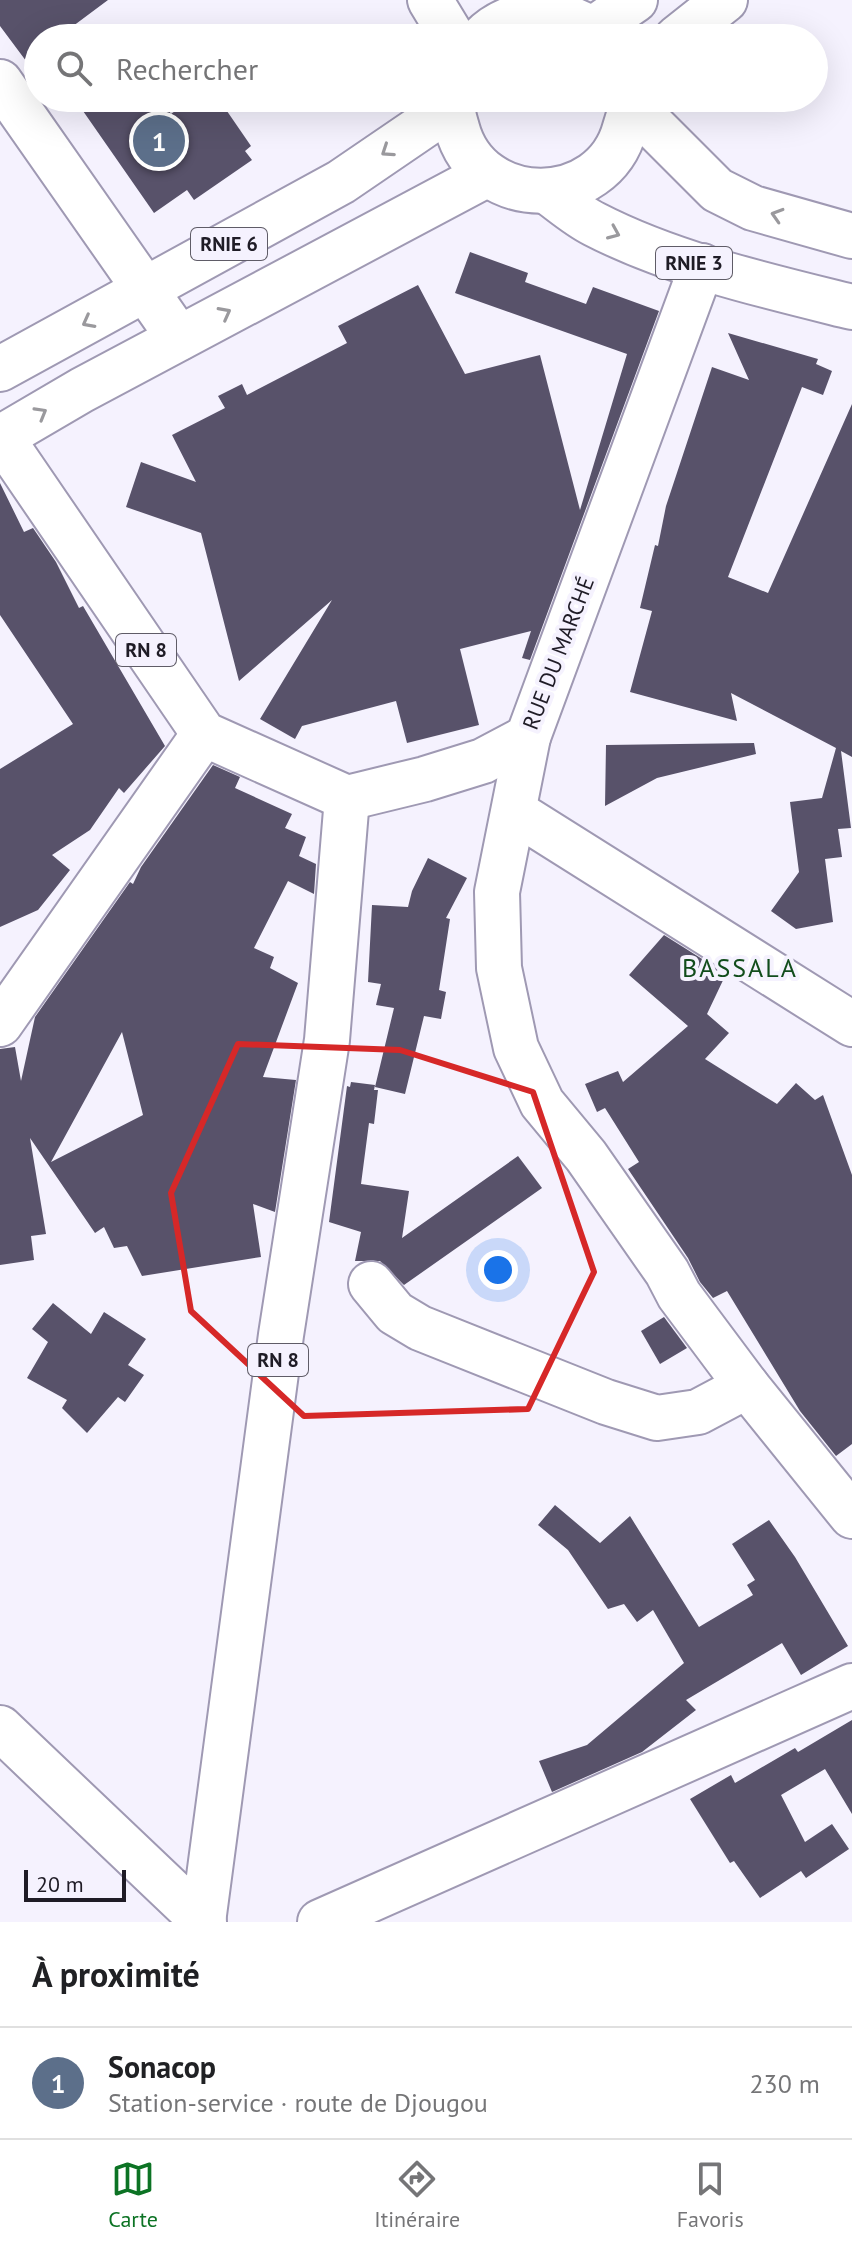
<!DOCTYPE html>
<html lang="fr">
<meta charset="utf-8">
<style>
body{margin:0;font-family:"PT Sans",sans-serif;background:#f2f2f2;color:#202124}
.scale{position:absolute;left:24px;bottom:20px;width:102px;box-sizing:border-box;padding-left:8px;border:4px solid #1f1c26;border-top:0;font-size:22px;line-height:28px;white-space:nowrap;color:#1f1c26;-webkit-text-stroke:6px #f5f2fe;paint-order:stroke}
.you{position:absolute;left:498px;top:1270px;width:28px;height:28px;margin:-20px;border:6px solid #fff;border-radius:50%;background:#1a73e8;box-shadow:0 0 0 12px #1a73e833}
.badge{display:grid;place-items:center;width:52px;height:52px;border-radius:50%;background:#0c7324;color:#fff;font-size:26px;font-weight:700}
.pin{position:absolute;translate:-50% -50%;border:4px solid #fff;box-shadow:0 2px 8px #0006}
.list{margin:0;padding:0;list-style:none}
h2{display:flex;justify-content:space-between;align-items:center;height:104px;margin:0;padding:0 32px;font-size:34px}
h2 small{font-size:26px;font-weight:400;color:#757577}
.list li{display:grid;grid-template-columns:52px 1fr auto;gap:24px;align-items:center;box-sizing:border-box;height:112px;padding:0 32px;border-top:2px solid #e0e0e0}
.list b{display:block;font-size:30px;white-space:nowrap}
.list p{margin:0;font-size:26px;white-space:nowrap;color:#757577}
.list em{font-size:26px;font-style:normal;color:#757577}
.icon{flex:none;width:44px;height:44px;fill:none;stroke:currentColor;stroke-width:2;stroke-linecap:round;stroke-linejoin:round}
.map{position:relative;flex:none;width:852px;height:1922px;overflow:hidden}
.search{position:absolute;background:#fff;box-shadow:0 8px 32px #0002;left:24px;right:24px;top:24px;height:88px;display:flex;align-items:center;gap:20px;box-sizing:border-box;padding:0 28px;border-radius:44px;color:#757577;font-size:30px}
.sheet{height:216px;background:#fff}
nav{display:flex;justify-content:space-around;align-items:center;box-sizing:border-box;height:112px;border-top:2px solid #e0e0e0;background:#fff;font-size:22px;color:#757577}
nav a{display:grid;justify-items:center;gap:4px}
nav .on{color:#0c7324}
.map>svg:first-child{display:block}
.building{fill:#58526a;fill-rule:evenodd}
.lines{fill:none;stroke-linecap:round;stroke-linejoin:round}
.minor-casing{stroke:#9f99b3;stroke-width:48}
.major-casing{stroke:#9f99b3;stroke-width:48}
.highway-casing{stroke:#9f99b3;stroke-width:48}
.minor{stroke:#fff;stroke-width:44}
.major{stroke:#fff;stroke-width:44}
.highway{stroke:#fff;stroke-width:44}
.oneway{stroke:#9a999d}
.marked{fill:none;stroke:#d62828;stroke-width:6;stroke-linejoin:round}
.labels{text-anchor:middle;stroke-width:8;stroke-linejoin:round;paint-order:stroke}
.shield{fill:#f5f2fe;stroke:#5f5c67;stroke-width:2}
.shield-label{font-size:20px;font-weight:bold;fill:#1f1c26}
.street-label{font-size:22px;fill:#1f1c26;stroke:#f5f2fe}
.quarter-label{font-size:26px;letter-spacing:2px;fill:#124d1c;stroke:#f5f2fe}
</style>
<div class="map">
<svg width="852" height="1922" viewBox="0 0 852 1922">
<rect width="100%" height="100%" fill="#f5f2fe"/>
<g class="building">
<path d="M0,0H108L57,38H38V77L0,26Z"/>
<path d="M74,98H160L171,114L193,98H218L251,146L245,151L252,160L194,200L187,190L154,213Z"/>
<path d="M470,252L528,273L525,282L586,304L593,287L659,311L530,660L522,658L531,631L460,649L479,725L407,743L396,701L302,726L295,739L260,719L332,600L239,681L201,533L126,507L141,462L196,482L172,435L225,408L218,396L242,384L247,395L347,343L338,326L418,285L465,374L540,355L580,510L627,354L455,293Z"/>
<path d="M728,333L818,359L816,364L832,371L823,395L802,387L728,577L768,593L852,404V757L841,751L851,828L838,829L842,857L825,859L833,922L796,929L771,911L799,872L790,802L822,798L836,748L731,693L737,721L630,692L652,611L640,608L655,545L658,546L666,506L712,367L749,380Z"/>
<path d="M0,483L24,532L33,528L56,562L79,608L83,606L165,746L124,793L119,788L90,830L52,855L70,870L38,910L0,927V769L73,724L0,615Z"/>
<path d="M754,743L756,754L657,778L605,806L606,745Z"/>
<path d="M213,765L240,777L235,788L292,814L285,828L306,837L299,856L316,864L314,894L288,881L254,948L274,957L270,968L298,983L263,1077L296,1080L275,1212L253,1204L261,1257L142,1276L127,1246L114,1248L104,1227L95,1233L30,1138L46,1234L31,1236L34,1260L0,1265V1049L15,1047L21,1081L35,1017L130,882L133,884L141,867ZM122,1032L143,1115L51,1162Z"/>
<path d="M428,858L467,878L446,918L450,919L439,990L446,992L441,1019L424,1016L405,1094L375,1087L394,1008L376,1005L381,984L368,982L372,905L408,907L412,891Z"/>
<path d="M664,935L726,974L707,1014L729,1033L705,1059L777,1104L796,1083L815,1100L823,1095L852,1175V1444L836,1456L800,1411L727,1291L713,1298L700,1282L688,1258L628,1169L639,1162L605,1108L597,1112L585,1084L618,1071L623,1082L688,1026L629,975Z"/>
<path d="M351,1082L375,1085L374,1090H378L374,1124L369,1123L361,1184L409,1191L402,1238L518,1156L542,1188L404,1285L380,1261H355L361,1232L329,1222L347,1086L350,1087Z"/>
<path d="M53,1303L91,1334L104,1312L146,1339L128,1365L144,1375L125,1402L118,1397L87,1433L62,1408L67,1400L27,1378L48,1342L32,1329Z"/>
<path d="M664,1317L687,1348L660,1364L641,1331Z"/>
<path d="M555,1505L600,1543L630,1516L699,1627L753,1595L747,1585L755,1580L732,1544L769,1520L795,1557L848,1646L801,1675L782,1643L686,1700L696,1710L642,1752L552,1792L539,1761L587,1745L684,1663L653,1610L637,1622L624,1604L608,1609L568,1550L538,1525Z"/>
<path d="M852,1720V1814L825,1769L781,1795L805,1842L832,1824L849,1849L806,1878L801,1871L760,1898L734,1861L730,1863L690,1799L731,1775L735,1783L795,1748L798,1752Z"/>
</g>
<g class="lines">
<g class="minor-casing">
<g id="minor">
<path d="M0,82L179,338"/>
<path d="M528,737L497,892L499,968L516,1048L542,1103L586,1156L667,1272L679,1295L747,1386L852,1516"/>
<path d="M515,812L852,1024"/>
<path d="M0,1024L204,734"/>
<path d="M371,1284L395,1313L420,1328L606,1402L657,1418L698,1412L747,1386"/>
<path d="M0,1728L204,1922"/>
<path d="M320,1922L852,1686"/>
</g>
</g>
<g class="major-casing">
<g id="major">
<path d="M593,29L635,0"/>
<path d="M677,38L725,0"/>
<path d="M0,369L341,182L451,107"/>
<path d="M1,437L204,734L347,798L425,779L483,761L528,737L702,266"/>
<path d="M0,438L82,390L486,175"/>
<path d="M203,1922L281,1335L327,1040L347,798"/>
</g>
</g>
<g class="highway-casing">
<g id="highway">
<path d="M430,0L453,38"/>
<path d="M482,38C514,5 569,7 602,38"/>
<path d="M452,98C451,109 454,118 457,128C479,212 603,211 625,128C628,118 632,108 631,98"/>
<path d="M631,104L717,190L753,208L852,236"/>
<path d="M548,192C563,203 578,216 594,224C671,264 767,286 852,307"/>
</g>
</g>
<use href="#minor" class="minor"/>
<use href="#major" class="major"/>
<use href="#highway" class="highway"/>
</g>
<defs><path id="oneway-chevron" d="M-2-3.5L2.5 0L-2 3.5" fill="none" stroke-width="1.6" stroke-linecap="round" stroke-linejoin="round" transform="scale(2)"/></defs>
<g class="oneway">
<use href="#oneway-chevron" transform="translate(387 151) rotate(146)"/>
<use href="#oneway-chevron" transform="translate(777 215) rotate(-163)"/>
<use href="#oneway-chevron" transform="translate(614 233) rotate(23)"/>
<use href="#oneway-chevron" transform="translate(225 313) rotate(-28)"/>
<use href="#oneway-chevron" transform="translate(88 322) rotate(152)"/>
<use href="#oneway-chevron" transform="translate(41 413) rotate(-30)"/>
</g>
<path class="marked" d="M238,1044L400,1050L533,1092L594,1272L528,1409L304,1416L191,1311L171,1193Z"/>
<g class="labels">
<g class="shield">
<rect x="191" y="228" width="76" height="32" rx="6"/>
<rect x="656" y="247" width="76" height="32" rx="6"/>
<rect x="116" y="634" width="60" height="32" rx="6"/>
<rect x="248" y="1344" width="60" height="32" rx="6"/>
</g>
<g class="shield-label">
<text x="229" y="251">RNIE 6</text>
<text x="694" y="270">RNIE 3</text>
<text x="146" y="657">RN 8</text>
<text x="278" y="1367">RN 8</text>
</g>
<g class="street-label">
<text transform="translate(558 653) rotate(-69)" y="8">RUE DU MARCHÉ</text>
</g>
<g class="quarter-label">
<text x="740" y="977">BASSALA</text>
</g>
</g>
</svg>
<div class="scale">20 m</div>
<div class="you"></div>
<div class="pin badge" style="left:159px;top:141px;background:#5c6f8a">1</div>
<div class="search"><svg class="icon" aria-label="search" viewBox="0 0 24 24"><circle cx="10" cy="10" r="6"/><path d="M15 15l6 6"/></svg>Rechercher</div>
</div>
<section class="sheet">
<h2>À proximité<small></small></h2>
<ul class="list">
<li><span class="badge" style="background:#5c6f8a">1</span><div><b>Sonacop</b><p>Station-service · route de Djougou</p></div><em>230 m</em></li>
</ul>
</section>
<nav>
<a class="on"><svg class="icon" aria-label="map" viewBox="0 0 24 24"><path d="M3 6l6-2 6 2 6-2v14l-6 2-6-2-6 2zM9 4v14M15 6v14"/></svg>Carte</a>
<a><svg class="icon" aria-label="directions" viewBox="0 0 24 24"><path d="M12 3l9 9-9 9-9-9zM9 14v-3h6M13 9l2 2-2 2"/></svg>Itinéraire</a>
<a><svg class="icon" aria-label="saved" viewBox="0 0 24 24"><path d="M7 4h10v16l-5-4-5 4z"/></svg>Favoris</a>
</nav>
